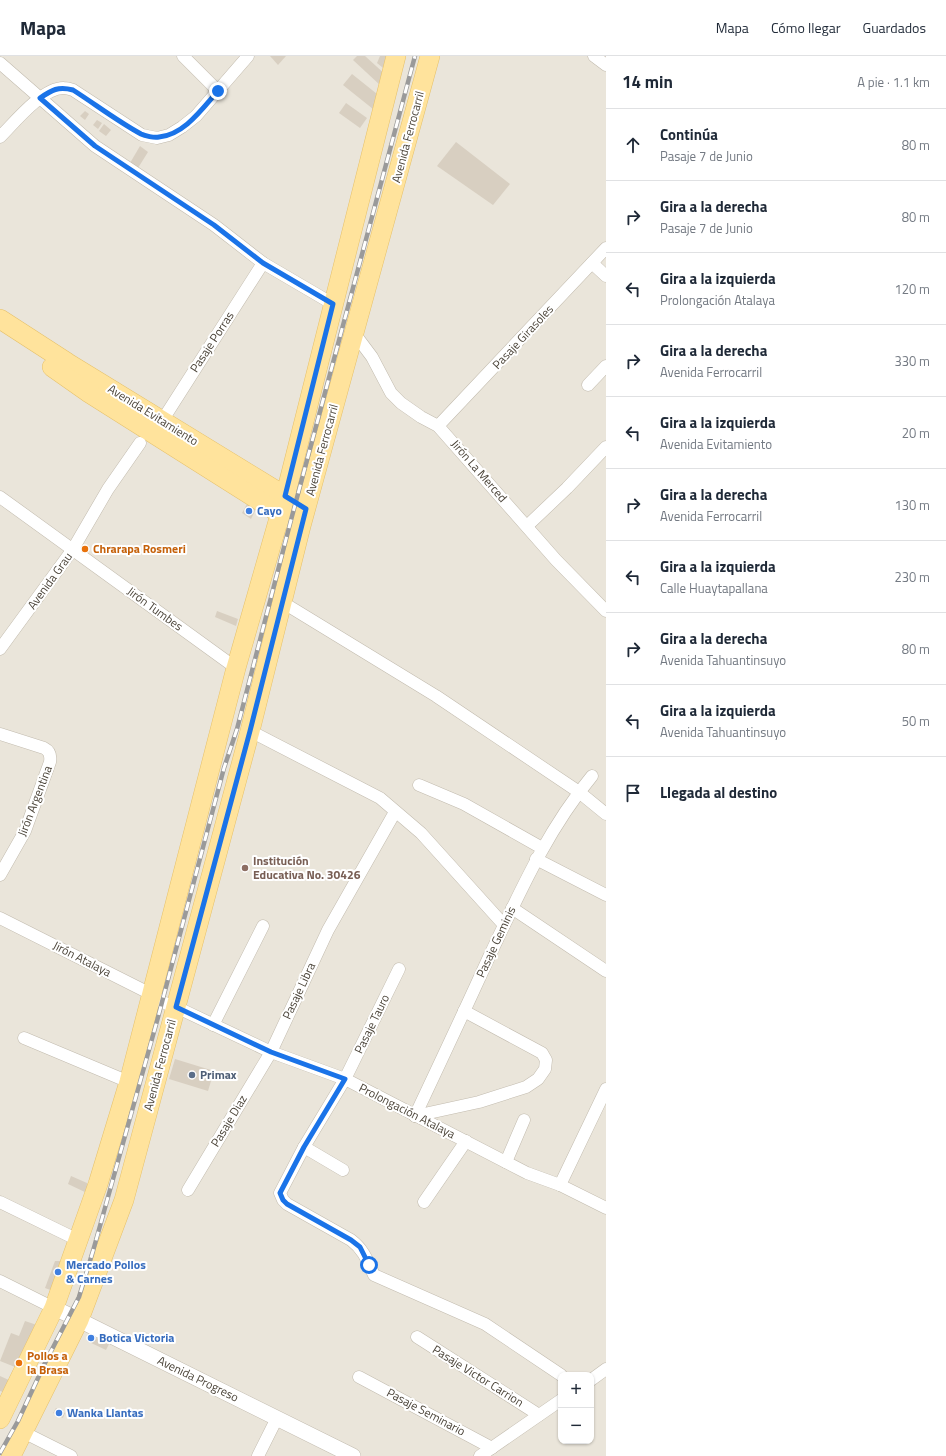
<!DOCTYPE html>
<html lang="es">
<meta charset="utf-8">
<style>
body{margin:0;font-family:"Titillium Web",sans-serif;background:#f6f6f7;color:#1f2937}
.controls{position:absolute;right:12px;bottom:12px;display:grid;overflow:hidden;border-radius:8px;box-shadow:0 1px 3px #0004}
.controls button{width:36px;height:36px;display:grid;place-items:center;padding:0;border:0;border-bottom:1px solid #e0e1e3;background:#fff;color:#1f2937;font:20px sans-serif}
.stop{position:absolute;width:12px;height:12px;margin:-9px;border:3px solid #1a73e8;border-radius:50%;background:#fff}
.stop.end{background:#1a73e8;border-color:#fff;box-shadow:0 1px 4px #0008}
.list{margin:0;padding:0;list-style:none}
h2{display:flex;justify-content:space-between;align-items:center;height:52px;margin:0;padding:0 16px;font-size:17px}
h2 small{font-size:13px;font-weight:400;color:#747a83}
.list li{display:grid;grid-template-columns:26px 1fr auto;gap:12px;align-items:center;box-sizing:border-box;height:72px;padding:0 16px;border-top:1px solid #e0e1e3}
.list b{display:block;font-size:15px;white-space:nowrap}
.list p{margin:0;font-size:13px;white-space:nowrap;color:#747a83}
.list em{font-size:13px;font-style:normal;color:#747a83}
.icon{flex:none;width:22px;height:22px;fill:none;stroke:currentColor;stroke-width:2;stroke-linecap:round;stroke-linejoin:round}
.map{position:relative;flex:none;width:606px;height:1400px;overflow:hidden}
header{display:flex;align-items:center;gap:24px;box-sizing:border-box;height:56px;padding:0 20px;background:#fff;border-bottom:1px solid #e0e1e3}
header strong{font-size:19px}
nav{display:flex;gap:22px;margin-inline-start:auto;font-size:14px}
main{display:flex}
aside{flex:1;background:#fff}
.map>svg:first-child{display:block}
.residential{fill:#eae5da;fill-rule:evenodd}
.building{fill:#d8cfc1}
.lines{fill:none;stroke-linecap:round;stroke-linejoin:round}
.minor-casing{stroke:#c2bbae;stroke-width:13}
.tertiary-casing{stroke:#c2bbae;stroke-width:16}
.primary-casing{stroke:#e6c16a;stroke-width:20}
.minor{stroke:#fff;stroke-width:12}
.tertiary{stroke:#fff;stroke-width:15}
.primary{stroke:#ffe39c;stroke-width:19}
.rail-casing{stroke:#9a9a9a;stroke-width:4.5}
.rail{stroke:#fff;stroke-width:3;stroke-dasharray:9;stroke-linecap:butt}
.route{stroke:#1a73e8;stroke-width:5}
.shop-dot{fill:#3f7fe0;stroke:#fff;stroke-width:1.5}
.food-dot{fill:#e8710a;stroke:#fff;stroke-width:1.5}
.education-dot{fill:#8d6e63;stroke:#fff;stroke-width:1.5}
.service-dot{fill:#5c6f8a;stroke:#fff;stroke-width:1.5}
.labels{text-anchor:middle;stroke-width:4;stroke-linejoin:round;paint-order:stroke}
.street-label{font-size:12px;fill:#4b4439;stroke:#fff}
.shop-label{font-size:12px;font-weight:bold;fill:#366cbe;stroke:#fff;text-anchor:start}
.food-label{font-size:12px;font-weight:bold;fill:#c56008;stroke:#fff;text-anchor:start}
.education-label{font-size:12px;font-weight:bold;fill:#785e54;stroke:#fff;text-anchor:start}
.service-label{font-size:12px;font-weight:bold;fill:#4e5e75;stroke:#fff;text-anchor:start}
</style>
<header>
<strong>Mapa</strong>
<nav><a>Mapa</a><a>Cómo llegar</a><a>Guardados</a></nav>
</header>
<main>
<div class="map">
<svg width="606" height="1400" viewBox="0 0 606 1400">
<rect width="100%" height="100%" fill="#f6f3ec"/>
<path class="residential" d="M0,0H606V1400H0ZM561,1319H591V1385H561Z"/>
<g class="building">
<path d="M270,0H286L278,9Z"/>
<path d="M357,0H365L387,20L380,29L353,4Z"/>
<path d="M380,0H393L388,16L377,7Z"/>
<path d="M352,18L382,42L373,53L343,29Z"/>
<path d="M346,47L367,62L360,72L339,57Z"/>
<path d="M85,55L89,58L85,64L80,60Z"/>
<path d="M97,64L102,67L98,73L93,69Z"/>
<path d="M104,68L111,74L106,80L99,75Z"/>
<path d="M456,86L510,128L493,149L437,110Z"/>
<path d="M140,90L148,96L138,112L130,107Z"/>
<path d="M247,448L256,453L251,463L242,457Z"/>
<path d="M217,555L238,563L236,570L215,561Z"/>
<path d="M175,1003L214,1015L208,1035L169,1023Z"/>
<path d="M71,1120L87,1127L89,1133L87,1137L68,1128Z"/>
<path d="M55,1205H64L53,1235L45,1232Z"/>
<path d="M25,1265L37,1269L20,1313L0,1305L11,1277L19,1280Z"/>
<path d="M92,1280L109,1288L106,1294L87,1285L89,1282Z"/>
<path d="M0,1320L11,1325L6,1337L0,1335Z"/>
<path d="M56,1352L65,1357L63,1362L53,1357Z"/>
</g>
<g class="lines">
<g class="minor-casing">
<g id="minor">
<path d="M183,0L218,35"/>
<path d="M594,0L606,9"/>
<path d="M0,7L95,90L214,169L263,207L333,248"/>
<path d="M0,81C14,67 43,31 64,32C67,32 70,33 73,34L142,79L157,82L169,79L182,71L196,60L248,0"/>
<path d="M592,207L606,220"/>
<path d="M354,277L372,301L391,337L401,347L421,361L438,370L556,504L606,555"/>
<path d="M588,329L606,310"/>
<path d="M162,365L263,207"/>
<path d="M438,370L606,192"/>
<path d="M0,441L236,612"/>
<path d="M527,470L567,432L606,391"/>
<path d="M282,546L436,640L579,736L606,758"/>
<path d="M0,593L73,493L108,433L140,387"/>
<path d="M250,675L380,742L421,777L504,869"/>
<path d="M0,678L44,692C50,695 51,700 50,706L25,775L0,819"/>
<path d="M419,729L464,748L542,792"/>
<path d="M536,803L606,839"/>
<path d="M512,852L606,915"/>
<path d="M0,862L151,938L162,946L176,951L271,996L345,1023L527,1117L560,1129L606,1152"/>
<path d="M399,913L345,1023L304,1091L280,1137L283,1144L287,1148L351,1184C364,1194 367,1204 374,1219L485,1268L561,1319"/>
<path d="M213,969L263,870"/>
<path d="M24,982L129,1026"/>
<path d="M415,1060C440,1007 465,954 489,901C519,838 547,774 592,720"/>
<path d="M415,1060L479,1046L526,1031L538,1023L545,1013L546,1004L542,997L464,955"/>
<path d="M304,1091L343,1114"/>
<path d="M506,1106L524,1064"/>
<path d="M560,1129L606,1033"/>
<path d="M188,1134L271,996L328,874L395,756"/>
<path d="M0,1146L78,1184"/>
<path d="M424,1146L466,1085"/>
<path d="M0,1225L54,1252"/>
<path d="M417,1281L539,1359"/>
<path d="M359,1321L492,1392"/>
<path d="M591,1324L606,1313"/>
<path d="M23,1376L71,1400"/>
<path d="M258,1400L277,1362"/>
<path d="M480,1400L561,1344"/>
</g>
</g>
<g class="tertiary-casing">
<path id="tertiary" d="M54,1252L69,1259L353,1400"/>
</g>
<g class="primary-casing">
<g id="primary">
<path d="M0,263L68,307L295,446"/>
<path d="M52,311L89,337L290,464"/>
<path d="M0,1363L54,1252L98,1128L129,1026L236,612L285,441L396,0"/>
<path d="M11,1400L79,1264L124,1144L250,675L301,470L430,0"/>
</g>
</g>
<use href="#minor" class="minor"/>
<use href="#tertiary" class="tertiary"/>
<use href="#primary" class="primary"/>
<g class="rail-casing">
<path id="rail" d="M0,1397L18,1365L45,1307L79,1241L93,1195L157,965L224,712L237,673L291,464L415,0"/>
</g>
<use href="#rail" class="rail"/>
</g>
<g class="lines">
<path class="route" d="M218,35C202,53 184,79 159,81C154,82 145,80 141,78C117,65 95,48 73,34C58,30 52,34 40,42L95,90L214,169L263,207L333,248L285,440L306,453L250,675L176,951L271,996L345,1023L304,1091L280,1137L283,1144L287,1148L351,1184L360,1191L369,1209"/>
</g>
<g class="shop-dot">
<circle cx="249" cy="455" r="4"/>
<circle cx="58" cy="1216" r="4"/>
<circle cx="91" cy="1282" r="4"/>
<circle cx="59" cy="1357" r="4"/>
</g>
<g class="food-dot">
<circle cx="85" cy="493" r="4"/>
<circle cx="19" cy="1307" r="4"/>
</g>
<circle class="education-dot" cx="245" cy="812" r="4"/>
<circle class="service-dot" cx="192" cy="1019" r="4"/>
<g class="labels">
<g class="street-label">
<text transform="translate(408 81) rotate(-75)" y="4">Avenida Ferrocarril</text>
<text transform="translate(523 281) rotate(-47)" y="4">Pasaje Girasoles</text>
<text transform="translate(212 286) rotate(-57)" y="4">Pasaje Porras</text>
<text transform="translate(153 359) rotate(32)" y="4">Avenida Evitamiento</text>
<text transform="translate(322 394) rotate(-75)" y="4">Avenida Ferrocarril</text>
<text transform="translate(479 415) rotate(49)" y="4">Jirón La Merced</text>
<text transform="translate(50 525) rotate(-54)" y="4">Avenida Grau</text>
<text transform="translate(155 553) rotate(36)" y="4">Jirón Tumbes</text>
<text transform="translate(35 745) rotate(-69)" y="4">Jirón Argentina</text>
<text transform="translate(496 886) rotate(-65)" y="4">Pasaje Geminis</text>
<text transform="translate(82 903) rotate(27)" y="4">Jirón Atalaya</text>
<text transform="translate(299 935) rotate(-65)" y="4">Pasaje Libra</text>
<text transform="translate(372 968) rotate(-64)" y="4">Pasaje Tauro</text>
<text transform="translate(160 1009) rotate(-75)" y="4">Avenida Ferrocarril</text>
<text transform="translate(407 1055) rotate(27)" y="4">Prolongación Atalaya</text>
<text transform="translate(229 1065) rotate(-59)" y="4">Pasaje Diaz</text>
<text transform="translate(478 1320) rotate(32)" y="4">Pasaje Victor Carrion</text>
<text transform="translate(198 1323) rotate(26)" y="4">Avenida Progreso</text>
<text transform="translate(426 1356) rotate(28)" y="4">Pasaje Seminario</text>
</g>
<g class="shop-label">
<text x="257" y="459">Cayo</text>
<text x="66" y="1213">Mercado Pollos<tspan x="66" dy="14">&amp; Carnes</tspan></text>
<text x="99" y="1286">Botica Victoria</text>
<text x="67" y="1361">Wanka Llantas</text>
</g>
<g class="food-label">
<text x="93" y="497">Chrarapa Rosmeri</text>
<text x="27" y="1304">Pollos a<tspan x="27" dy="14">la Brasa</tspan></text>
</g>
<g class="education-label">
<text x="253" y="809">Institución<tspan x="253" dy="14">Educativa No. 30426</tspan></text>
</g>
<g class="service-label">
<text x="200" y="1023">Primax</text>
</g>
</g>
</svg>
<div class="controls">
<button>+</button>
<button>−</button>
</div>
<div class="stop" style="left:369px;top:1209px"></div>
<div class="stop end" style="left:218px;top:35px"></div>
</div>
<aside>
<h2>14 min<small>A pie · 1.1 km</small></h2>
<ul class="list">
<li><svg class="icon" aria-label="ahead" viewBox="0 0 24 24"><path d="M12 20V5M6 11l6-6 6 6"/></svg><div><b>Continúa</b><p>Pasaje 7 de Junio</p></div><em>80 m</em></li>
<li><svg class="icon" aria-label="right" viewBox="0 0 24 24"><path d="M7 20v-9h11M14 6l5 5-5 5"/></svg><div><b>Gira a la derecha</b><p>Pasaje 7 de Junio</p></div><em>80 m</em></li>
<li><svg class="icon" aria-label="left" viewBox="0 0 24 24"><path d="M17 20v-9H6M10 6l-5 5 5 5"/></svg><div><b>Gira a la izquierda</b><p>Prolongación Atalaya</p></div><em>120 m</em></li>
<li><svg class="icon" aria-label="right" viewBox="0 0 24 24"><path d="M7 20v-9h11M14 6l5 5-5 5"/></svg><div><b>Gira a la derecha</b><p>Avenida Ferrocarril</p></div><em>330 m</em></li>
<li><svg class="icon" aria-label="left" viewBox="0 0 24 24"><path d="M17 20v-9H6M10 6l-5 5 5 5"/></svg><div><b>Gira a la izquierda</b><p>Avenida Evitamiento</p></div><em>20 m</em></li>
<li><svg class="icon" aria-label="right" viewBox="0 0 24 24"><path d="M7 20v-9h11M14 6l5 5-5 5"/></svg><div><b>Gira a la derecha</b><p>Avenida Ferrocarril</p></div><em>130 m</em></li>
<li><svg class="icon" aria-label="left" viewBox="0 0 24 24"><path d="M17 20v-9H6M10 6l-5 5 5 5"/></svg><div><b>Gira a la izquierda</b><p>Calle Huaytapallana</p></div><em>230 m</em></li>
<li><svg class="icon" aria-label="right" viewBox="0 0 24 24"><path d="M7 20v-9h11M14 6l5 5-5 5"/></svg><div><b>Gira a la derecha</b><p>Avenida Tahuantinsuyo</p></div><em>80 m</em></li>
<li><svg class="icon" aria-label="left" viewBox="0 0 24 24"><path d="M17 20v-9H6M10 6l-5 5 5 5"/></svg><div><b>Gira a la izquierda</b><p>Avenida Tahuantinsuyo</p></div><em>50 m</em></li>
<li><svg class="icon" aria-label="arrive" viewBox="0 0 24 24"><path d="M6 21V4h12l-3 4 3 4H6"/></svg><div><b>Llegada al destino</b></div></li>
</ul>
</aside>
</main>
